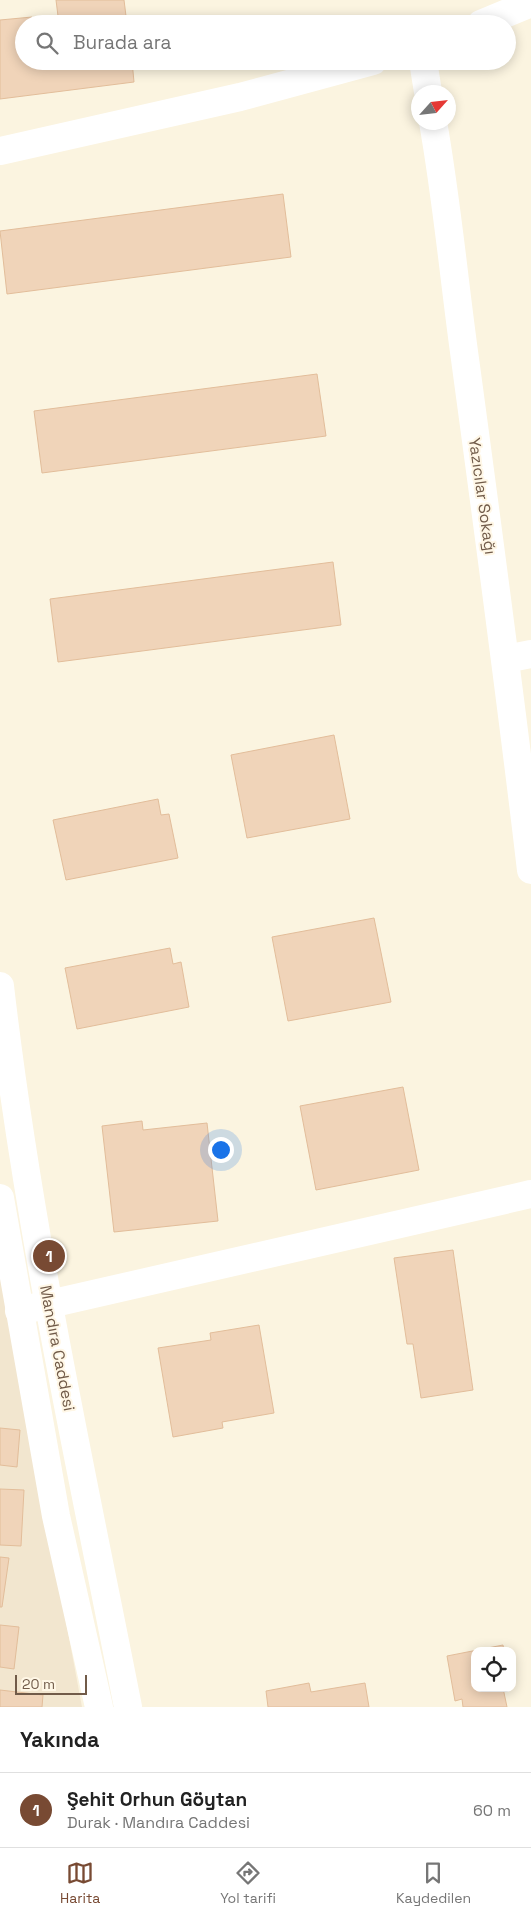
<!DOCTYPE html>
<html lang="tr">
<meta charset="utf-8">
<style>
body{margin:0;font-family:"Space Grotesk",sans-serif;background:#f2f2f2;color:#222}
.controls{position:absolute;right:15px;bottom:15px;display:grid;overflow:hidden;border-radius:10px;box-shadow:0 2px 12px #0003}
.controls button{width:45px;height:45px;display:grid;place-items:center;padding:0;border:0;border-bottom:1px solid #e0e0e0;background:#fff;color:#222;font:25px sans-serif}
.compass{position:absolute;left:411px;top:85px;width:45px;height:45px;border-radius:50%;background:#fff;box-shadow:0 2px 12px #0003;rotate:63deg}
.scale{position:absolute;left:15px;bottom:12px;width:72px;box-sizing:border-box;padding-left:5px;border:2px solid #715b49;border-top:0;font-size:14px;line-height:18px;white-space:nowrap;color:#715b49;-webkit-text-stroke:4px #fff7e6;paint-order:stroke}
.you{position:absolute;left:220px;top:1149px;width:18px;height:18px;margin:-12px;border:4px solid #fff;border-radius:50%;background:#1a73e8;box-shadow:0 0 0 8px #1a73e833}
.badge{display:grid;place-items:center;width:32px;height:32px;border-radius:50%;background:#784a33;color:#fff;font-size:16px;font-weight:700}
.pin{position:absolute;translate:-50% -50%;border:2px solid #fff;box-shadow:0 1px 5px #0006}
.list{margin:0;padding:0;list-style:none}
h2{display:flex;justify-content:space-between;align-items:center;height:65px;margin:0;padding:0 20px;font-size:21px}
h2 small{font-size:16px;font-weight:400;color:#767676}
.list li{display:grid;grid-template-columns:32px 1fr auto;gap:15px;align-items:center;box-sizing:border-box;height:75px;padding:0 20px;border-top:1px solid #e0e0e0}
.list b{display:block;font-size:19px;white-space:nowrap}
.list p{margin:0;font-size:16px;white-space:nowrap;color:#767676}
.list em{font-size:16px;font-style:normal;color:#767676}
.icon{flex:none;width:28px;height:28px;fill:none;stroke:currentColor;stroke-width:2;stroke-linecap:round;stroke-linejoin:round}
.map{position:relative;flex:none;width:531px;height:1707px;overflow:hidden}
.search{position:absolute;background:#fff;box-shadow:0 2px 12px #0003;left:15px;right:15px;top:15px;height:55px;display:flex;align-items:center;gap:12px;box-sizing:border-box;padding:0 18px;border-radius:28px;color:#767676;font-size:19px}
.sheet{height:140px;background:#fff}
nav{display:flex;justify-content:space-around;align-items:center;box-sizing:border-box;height:70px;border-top:1px solid #e0e0e0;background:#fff;font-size:14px;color:#767676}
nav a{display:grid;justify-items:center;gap:2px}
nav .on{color:#784a33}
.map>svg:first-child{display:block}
.residential{fill:#f2e6cf}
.building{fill:#f0d4b9;stroke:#e2bd9a}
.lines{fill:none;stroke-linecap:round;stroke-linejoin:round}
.street{stroke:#fff;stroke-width:28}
.secondary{stroke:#fff;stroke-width:28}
.labels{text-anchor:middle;stroke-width:4;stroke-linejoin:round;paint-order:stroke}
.street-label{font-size:16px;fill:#715b49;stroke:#fff7e6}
</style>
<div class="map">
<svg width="531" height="1707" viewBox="0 0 531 1707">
<rect width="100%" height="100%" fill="#fbf4e0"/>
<path class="residential" d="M0,1270L82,1707H0Z"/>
<g class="building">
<path d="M56,0H124L127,24H59Z"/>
<path d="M32,17V24H24V61H132L134,82L0,99V20Z"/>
<path d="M283,194L291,257L7,294L0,231Z"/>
<path d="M317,374L326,436L42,473L34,411Z"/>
<path d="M333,562L341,625L58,662L50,599Z"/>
<path d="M334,735L350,819L247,838L231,755Z"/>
<path d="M158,799L161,815L169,814L178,858L66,880L53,820Z"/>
<path d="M374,918L391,1002L288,1021L272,937Z"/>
<path d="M170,948L173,964L181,962L189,1007L77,1029L65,968Z"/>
<path d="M403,1087L419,1170L316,1190L300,1106Z"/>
<path d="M142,1121L143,1130L207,1123L218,1221L114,1232L102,1126Z"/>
<path d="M453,1250L473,1390L421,1398L413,1344H407L394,1258Z"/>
<path d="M259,1325L274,1413L222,1422L223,1428L173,1437L158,1348L211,1340L210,1333Z"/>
<path d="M0,1428L20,1430L17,1467L0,1465Z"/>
<path d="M0,1489L24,1490L21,1546L0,1545Z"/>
<path d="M0,1557L9,1558L2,1607H0Z"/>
<path d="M0,1625L19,1627L14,1669L0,1667Z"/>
<path d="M503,1645L504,1651H475V1688H503L507,1707H463L462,1699L455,1701L447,1656Z"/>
<path d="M309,1683L311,1692L365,1683L369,1707H268L266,1691Z"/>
<path d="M0,1690L43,1695L42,1707H0Z"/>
</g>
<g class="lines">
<g class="street">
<path d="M481,24L531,3"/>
<path d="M423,61L428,92"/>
<path d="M433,122C447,201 454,280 465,359C488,529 511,699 531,870"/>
<path d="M0,151L240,97L373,61"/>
<path d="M506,659L531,654"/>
<path d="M19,1311L531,1194"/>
</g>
<g class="secondary">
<path d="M0,986C28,1229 81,1468 128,1707"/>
<path d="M0,1198L56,1516L99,1707"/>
</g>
</g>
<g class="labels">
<g class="street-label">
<text transform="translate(483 496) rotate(82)" y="6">Yazıcılar Sokağı</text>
<text transform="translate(58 1348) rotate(79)" y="6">Mandıra Caddesi</text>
</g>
</g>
</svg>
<div class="controls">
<button><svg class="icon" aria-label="locate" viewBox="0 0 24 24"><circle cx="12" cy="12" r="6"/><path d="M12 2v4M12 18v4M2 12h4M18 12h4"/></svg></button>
</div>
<svg class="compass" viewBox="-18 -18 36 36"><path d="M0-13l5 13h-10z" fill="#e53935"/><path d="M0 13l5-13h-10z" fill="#767676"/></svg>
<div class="scale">20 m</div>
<div class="you"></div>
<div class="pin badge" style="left:49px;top:1256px">1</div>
<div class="search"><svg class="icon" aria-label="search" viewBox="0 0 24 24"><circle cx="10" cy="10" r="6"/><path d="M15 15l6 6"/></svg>Burada ara</div>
</div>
<section class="sheet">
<h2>Yakında<small></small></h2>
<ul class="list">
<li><span class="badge">1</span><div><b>Şehit Orhun Göytan</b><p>Durak · Mandıra Caddesi</p></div><em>60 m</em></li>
</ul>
</section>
<nav>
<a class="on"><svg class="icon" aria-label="map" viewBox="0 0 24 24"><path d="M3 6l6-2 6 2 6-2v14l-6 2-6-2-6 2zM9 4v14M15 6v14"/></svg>Harita</a>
<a><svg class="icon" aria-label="directions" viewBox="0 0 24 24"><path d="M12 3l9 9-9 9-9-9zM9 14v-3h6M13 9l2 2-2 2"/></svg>Yol tarifi</a>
<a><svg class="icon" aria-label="saved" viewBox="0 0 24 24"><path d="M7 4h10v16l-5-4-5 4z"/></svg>Kaydedilen</a>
</nav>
